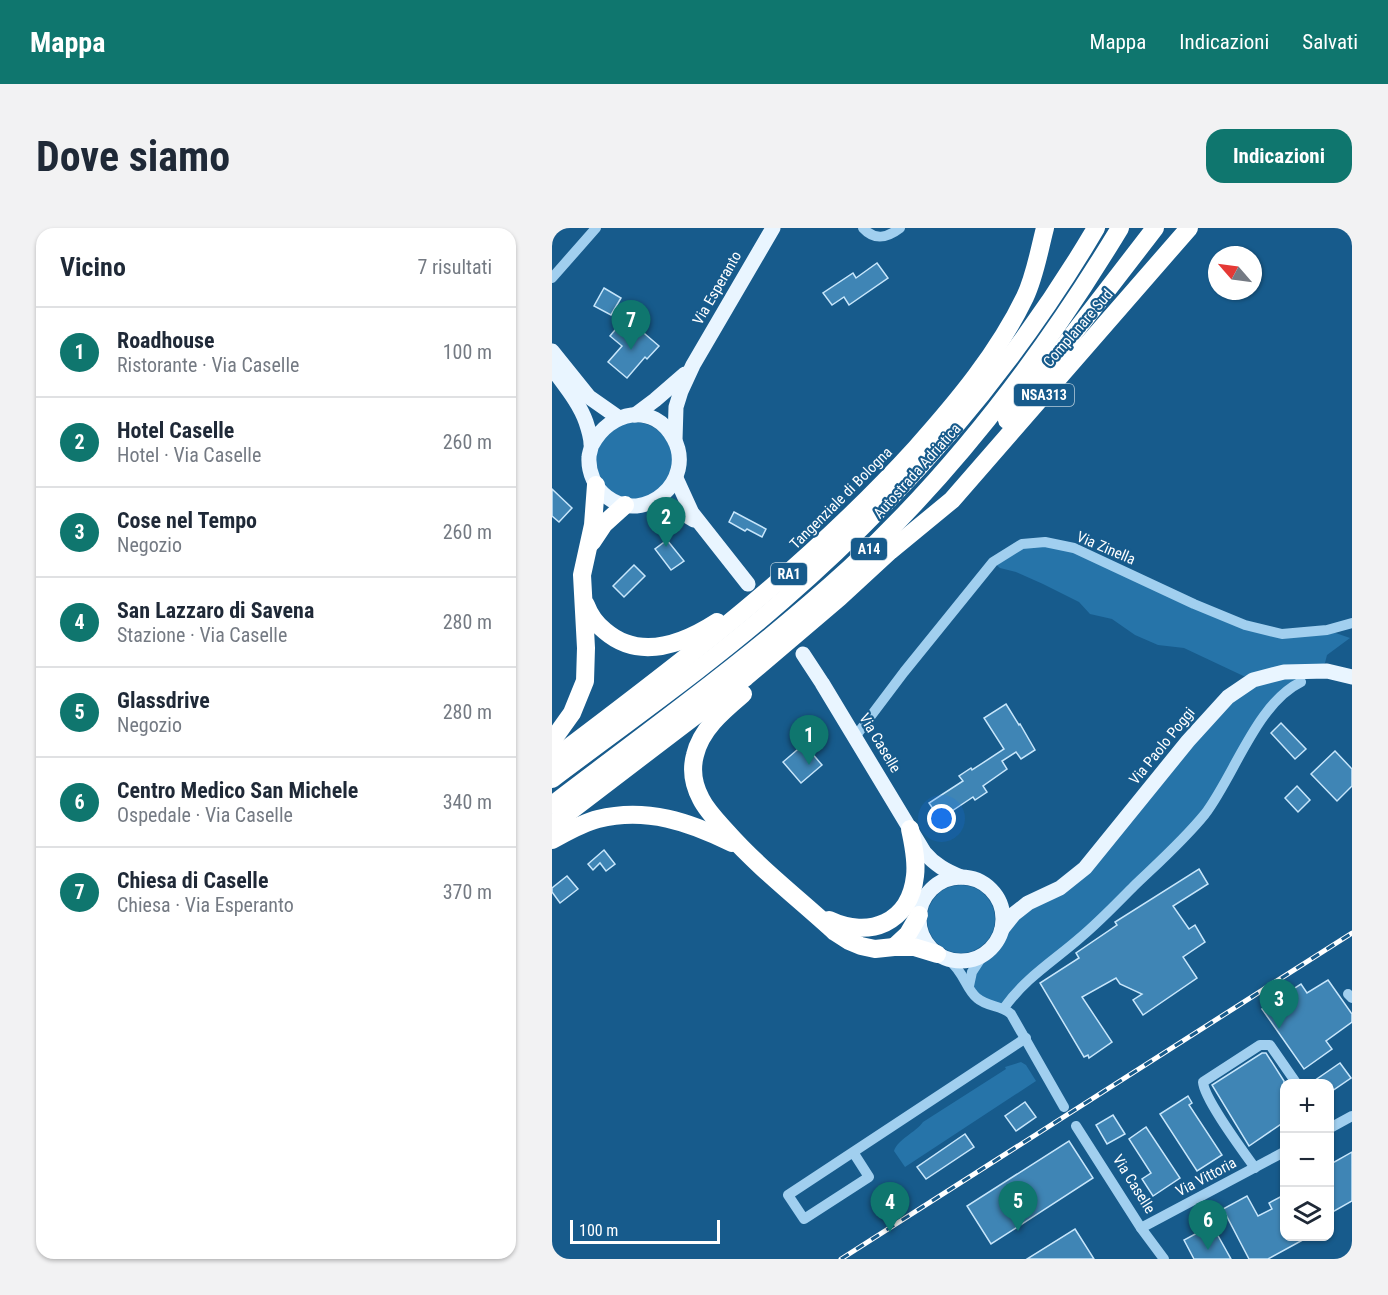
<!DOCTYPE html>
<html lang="it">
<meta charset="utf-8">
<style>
body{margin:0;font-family:"Roboto Condensed",sans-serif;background:#f2f2f3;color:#1f2937}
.controls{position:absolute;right:18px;bottom:18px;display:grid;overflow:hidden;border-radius:12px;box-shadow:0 2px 4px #0004}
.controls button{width:54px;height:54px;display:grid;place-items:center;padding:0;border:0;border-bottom:2px solid #e0e1e3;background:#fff;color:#1f2937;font:30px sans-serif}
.compass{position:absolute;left:656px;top:18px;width:54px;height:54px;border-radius:50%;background:#fff;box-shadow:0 2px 4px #0004;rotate:298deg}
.scale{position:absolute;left:18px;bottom:15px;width:150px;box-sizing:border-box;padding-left:6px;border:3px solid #fff;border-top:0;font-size:16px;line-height:21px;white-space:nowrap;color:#fff;-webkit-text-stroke:4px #175b8c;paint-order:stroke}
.you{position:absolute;left:390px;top:591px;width:21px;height:21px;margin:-15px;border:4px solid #fff;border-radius:50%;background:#1a73e8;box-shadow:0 0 0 9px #1a73e833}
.badge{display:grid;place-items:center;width:39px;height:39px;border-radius:50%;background:#0f766e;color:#fff;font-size:20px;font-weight:700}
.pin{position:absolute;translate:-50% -50px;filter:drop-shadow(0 2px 3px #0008)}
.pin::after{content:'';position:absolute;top:32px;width:21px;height:18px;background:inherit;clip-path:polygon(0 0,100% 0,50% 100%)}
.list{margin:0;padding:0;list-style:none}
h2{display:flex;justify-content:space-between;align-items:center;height:78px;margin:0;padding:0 24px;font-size:26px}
h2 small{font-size:20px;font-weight:400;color:#747a83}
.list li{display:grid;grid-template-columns:39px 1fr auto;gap:18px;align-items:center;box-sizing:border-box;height:90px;padding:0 24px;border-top:2px solid #e0e1e3}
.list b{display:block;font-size:22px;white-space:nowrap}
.list p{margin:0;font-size:20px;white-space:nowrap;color:#747a83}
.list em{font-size:20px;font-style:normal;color:#747a83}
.icon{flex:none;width:33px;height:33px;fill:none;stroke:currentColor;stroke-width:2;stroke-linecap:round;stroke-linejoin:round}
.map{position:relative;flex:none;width:800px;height:1031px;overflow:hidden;border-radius:18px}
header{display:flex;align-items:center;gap:36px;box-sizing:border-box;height:84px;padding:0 30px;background:#0f766e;color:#fff}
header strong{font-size:28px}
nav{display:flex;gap:33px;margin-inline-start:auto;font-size:21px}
.intro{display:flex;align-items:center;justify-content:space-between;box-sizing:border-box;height:144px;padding:0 36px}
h1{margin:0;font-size:42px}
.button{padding:15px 27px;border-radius:18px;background:#0f766e;color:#fff;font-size:21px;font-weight:700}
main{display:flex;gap:36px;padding:0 36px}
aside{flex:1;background:#fff;border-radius:18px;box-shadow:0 2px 4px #0004}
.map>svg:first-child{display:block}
.green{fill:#2674a9}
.building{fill:#3f85b5;stroke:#c7e6fb;stroke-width:1.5}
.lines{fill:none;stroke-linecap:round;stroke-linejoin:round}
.minor{stroke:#a1cfef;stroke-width:10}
.major{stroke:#e9f5ff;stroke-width:15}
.highway{stroke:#fff;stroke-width:18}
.rail-casing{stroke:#fff;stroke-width:5}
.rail{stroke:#175b8c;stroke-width:3;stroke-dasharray:9;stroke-linecap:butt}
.labels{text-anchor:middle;stroke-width:4.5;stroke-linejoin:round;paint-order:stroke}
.shield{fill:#175b8c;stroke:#b9cedc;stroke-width:1.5}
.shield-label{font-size:14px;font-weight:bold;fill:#fff}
.street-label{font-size:15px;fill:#fff;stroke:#175b8c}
</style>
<header>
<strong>Mappa</strong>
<nav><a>Mappa</a><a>Indicazioni</a><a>Salvati</a></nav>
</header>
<div class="intro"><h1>Dove siamo</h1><a class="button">Indicazioni</a></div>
<main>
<aside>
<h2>Vicino<small>7 risultati</small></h2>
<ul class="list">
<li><span class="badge">1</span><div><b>Roadhouse</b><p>Ristorante · Via Caselle</p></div><em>100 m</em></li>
<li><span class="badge">2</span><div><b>Hotel Caselle</b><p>Hotel · Via Caselle</p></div><em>260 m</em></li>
<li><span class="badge">3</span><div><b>Cose nel Tempo</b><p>Negozio</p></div><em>260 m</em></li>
<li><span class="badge">4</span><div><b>San Lazzaro di Savena</b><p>Stazione · Via Caselle</p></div><em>280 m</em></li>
<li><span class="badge">5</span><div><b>Glassdrive</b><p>Negozio</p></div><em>280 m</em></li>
<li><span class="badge">6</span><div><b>Centro Medico San Michele</b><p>Ospedale · Via Caselle</p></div><em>340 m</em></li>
<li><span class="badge">7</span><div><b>Chiesa di Caselle</b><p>Chiesa · Via Esperanto</p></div><em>370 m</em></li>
</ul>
</aside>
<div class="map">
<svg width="800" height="1031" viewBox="0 0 800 1031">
<rect width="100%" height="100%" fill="#175b8c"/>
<g class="green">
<circle cx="82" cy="233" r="39"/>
<path d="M470,316L522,320L693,397L730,406L775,402L798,410L775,427L773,435L735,460L653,585L452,780L429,773L418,751C422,744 425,736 430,729C438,719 446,714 450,701L508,660L636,513L700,452L632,420L606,417L583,407L560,391L538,386L527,374L491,356L464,344L448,340L441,334Z"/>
<circle cx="409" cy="691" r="34"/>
<path d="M469,834L474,837L484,853L353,939L342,923C346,911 363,905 371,894L454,841L453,839Z"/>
</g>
<g class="building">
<path d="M325,35L336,50L297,77L292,69L280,77L271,65L301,45L304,50Z"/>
<path d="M52,60L69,70L59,87L42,78Z"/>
<path d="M68,96L80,107L86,100L107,118L95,131L93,129L75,150L56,134L70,118L58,108Z"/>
<path d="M0,261L20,280L7,294L0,288Z"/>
<path d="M182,284L214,301L210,309L195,301L193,303L177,294Z"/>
<path d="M115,312L132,333L119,342L103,321Z"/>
<path d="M82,337L93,348L72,369L61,358Z"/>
<path d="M454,476L467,497L468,496L483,522L469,531L464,524L450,533L455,541L431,558L435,564L423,572L421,569L388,591L377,575L411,553L407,548L419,540L420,542L452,521L432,490Z"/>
<path d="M729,495L754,521L743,531L719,505Z"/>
<path d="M252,516L270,537L249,555L231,534Z"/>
<path d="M783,523L800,541V558L785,573L759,546Z"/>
<path d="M745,558L758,572L746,584L733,570Z"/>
<path d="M52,622L63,636L54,643L48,635L41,642L36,636Z"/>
<path d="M647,641L656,656L621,678L637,701L643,697L653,714L631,729L645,750L591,787L581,772L590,766L568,756L564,750L530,769L560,814L537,830L536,827L532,829L488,755L527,730L524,725L565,697L563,694Z"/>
<path d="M15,648L26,661L8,675L0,664V660Z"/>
<path d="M776,752L800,786V794L774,813L780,821L752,841L710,781L749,756L755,765Z"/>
<path d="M710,825H714L732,853V894L697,918L660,857Z"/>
<path d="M788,835L799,850L777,865V855H759Z"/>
<path d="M636,868L640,875L637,877L670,927L645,943L608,886Z"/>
<path d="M473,874L484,889L464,903L453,888Z"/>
<path d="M561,887L573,906L555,916L544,897Z"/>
<path d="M594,899L628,950L601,968L590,951L599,945L577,911Z"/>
<path d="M413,906L422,919L374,951L365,939Z"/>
<path d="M517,913L541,950L439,1016L415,978Z"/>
<path d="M800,924V973L777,986V937Z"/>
<path d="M732,967V1008H758L716,1031H697L671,981L695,968L706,988L720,981L717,975Z"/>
<path d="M660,997L679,1031H642L632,1012Z"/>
<path d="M523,1001L542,1031H475Z"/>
</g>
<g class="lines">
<g class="minor">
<path d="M311,0C323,13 335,10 348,0"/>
<path d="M0,50L44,0"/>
<path d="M303,509L352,444L441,334L470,316L493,314L522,320L642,376L693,397L730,406L775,402L800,395"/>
<path d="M397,732C412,744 414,761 425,770C435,779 449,777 459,786L512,879"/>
<path d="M417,758L420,744L431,727"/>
<path d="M796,766L800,770"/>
<path d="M452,780C473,750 503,732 529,709C548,693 565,675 582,658C606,635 632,612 653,586C682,548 705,475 749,454"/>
<path d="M524,898L589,1000L612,1031"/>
<path d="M778,900L800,888"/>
<path d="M301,924L317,949L252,991L236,967L474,810"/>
<path d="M703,940C691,923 652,871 651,854L708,817H718L745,856"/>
<path d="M589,1000L732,924"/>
</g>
<g class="major">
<path d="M0,123L37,169L67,190"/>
<path d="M0,140C12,157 27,174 34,194C36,200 39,209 39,216C40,220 37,225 37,229C36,244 43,260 55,269C93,298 144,252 122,211C102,173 57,183 40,217"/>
<path d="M83,187L103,172L133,146"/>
<path d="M123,212L124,179L129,163L141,137L221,0"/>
<path d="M124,250L140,285L196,356"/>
<path d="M98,275L124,281L142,292"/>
<path d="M251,426L270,455L372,624C383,637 394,643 409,649"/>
<circle cx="409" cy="691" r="42"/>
<path d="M450,701L462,686L476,675L508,660L533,640L636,513L676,469L701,452L732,444L775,443L800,449"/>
</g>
<g class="highway">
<path d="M455,192L603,0"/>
<path d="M40,314L52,296L73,277"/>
<path d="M34,377C38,388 44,396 53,403C88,433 131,416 165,394"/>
<path d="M191,466C171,483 149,501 143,527C139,542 142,558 149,571C155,583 166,594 175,604C207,640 247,671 283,704L297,713L309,718L323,721L342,719H362L385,726"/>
<path d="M0,513L20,485L33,453L34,420L30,347L41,297L44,257"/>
<path d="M0,532C130,434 254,341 364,220C405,174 446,125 473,69C483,48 487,23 493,0"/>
<path d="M0,551C77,493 157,437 230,373C353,266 461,141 544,0"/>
<path d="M0,577C101,500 204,426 298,340C405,241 493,124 568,0"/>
<path d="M0,597L194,449L287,370L338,323L400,272L637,0"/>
<path d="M0,612C15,604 30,595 46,591C94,579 138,594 180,615"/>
<path d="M277,692C317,711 358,695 363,648C365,632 361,616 358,601"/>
<path d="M342,719L356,706L367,687"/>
</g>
<g class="rail-casing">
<path id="rail" d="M289,1031L800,705"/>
</g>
<use href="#rail" class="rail"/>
</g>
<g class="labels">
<g class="shield">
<rect x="462" y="156" width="60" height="22" rx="4.5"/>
<rect x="299" y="310" width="36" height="22" rx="4.5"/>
<rect x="219" y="335" width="36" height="22" rx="4.5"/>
</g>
<g class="shield-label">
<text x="492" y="172">NSA313</text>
<text x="317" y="326">A14</text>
<text x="237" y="351">RA1</text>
</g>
<g class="street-label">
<text transform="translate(165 60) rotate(-60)" y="5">Via Esperanto</text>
<text transform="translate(526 100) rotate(-49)" y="5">Complanare Sud</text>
<text transform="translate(365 243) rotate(-48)" y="5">Autostrada Adriatica</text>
<text transform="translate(289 270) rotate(-45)" y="5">Tangenziale di Bologna</text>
<text transform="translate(554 320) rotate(23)" y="5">Via Zinella</text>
<text transform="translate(328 515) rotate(59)" y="5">Via Caselle</text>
<text transform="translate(610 518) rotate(-51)" y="5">Via Paolo Poggi</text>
<text transform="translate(654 949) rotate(-28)" y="5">Via Vittoria</text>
<text transform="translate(582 956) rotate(58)" y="5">Via Caselle</text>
</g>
</g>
</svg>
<div class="controls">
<button>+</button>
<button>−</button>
<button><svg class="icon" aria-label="layers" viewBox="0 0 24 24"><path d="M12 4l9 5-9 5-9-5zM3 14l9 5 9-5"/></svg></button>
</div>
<svg class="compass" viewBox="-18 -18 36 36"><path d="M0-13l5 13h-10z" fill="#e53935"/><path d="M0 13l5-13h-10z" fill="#747a83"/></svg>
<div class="scale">100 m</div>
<div class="you"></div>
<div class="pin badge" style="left:257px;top:537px">1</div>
<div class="pin badge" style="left:114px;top:319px">2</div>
<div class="pin badge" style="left:727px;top:801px">3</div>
<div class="pin badge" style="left:338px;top:1004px">4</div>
<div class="pin badge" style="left:466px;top:1003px">5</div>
<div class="pin badge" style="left:656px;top:1022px">6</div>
<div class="pin badge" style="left:79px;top:122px">7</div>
</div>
</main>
